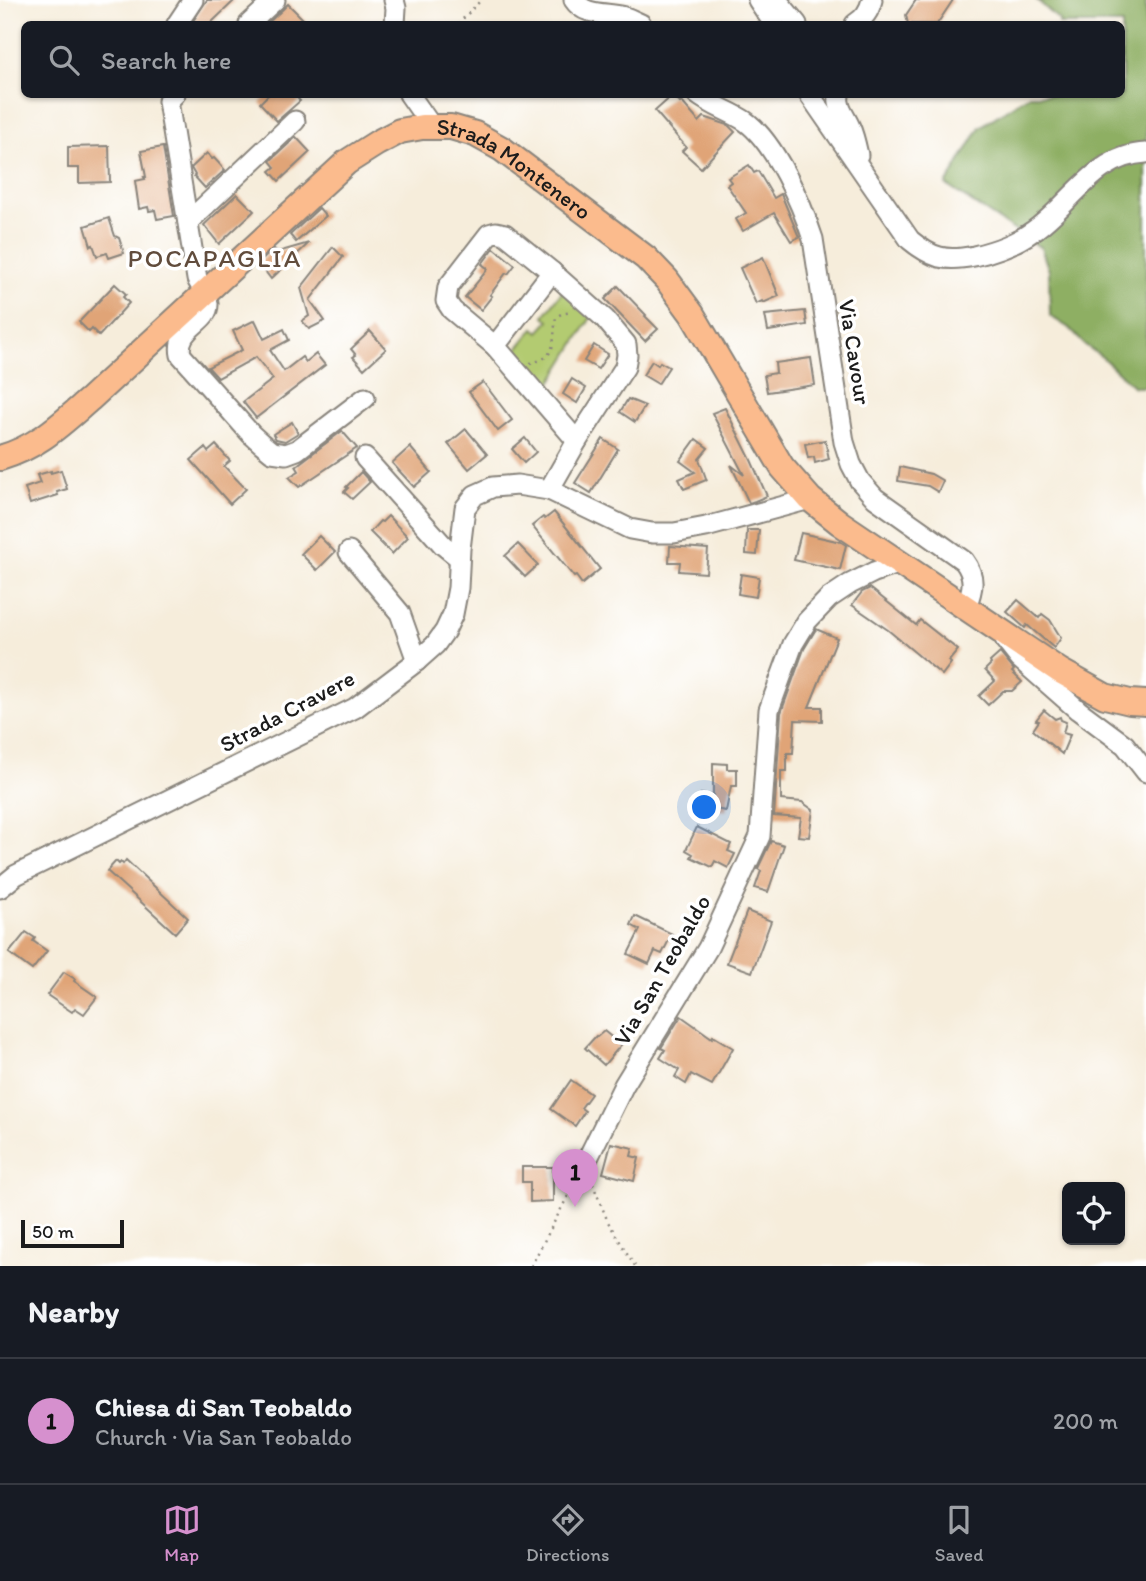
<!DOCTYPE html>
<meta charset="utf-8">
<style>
body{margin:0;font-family:Itim,sans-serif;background:#20242c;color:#f1f3f6}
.controls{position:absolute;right:21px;bottom:21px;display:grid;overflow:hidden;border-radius:10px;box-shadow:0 2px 5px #0004}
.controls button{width:63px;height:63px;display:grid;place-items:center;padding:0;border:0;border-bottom:2px solid #363941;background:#171b24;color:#f1f3f6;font:35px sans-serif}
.scale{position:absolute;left:21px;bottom:18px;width:103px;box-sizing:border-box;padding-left:7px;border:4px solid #1c1c1c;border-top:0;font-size:19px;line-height:24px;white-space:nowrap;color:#1c1c1c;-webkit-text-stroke:5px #fff;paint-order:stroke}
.you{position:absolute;left:705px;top:808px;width:24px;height:24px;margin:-18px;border:5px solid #fff;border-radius:50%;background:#1a73e8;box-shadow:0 0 0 10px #1a73e833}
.badge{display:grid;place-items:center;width:46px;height:46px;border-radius:50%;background:#d690ce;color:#111;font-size:23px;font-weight:700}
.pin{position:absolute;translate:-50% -58px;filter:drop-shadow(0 2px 4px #0008)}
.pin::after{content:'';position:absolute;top:37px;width:24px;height:21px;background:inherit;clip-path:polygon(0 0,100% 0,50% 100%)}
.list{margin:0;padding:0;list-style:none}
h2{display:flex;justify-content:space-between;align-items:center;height:91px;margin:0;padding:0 28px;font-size:30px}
h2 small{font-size:23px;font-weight:400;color:#9ea1a6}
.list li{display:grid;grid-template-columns:46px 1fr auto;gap:21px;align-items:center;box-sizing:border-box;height:126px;padding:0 28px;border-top:2px solid #363941}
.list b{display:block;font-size:26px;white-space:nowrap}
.list p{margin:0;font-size:23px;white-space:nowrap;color:#9ea1a6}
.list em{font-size:23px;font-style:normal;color:#9ea1a6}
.icon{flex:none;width:38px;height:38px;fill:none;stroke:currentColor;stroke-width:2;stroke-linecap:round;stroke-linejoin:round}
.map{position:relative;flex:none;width:1146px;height:1266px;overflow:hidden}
.search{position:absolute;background:#171b24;box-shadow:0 2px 5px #0004;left:21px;right:21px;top:21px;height:77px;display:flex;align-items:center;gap:18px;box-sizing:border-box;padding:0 24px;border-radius:10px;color:#9ea1a6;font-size:26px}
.sheet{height:217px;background:#171b24}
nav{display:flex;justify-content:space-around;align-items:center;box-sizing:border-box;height:98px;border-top:2px solid #363941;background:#171b24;font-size:19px;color:#9ea1a6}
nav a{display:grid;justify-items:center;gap:4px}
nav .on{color:#d690ce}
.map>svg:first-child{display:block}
.green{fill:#b3cb71;stroke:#687446;stroke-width:2}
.forest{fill:#8eaf63;stroke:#556640;stroke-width:2}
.building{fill:#e0a477}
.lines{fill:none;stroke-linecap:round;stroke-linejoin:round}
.minor-casing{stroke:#89847c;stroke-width:23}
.major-casing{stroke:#89847c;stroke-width:28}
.path{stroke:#89847c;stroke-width:2.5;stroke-dasharray:2 5;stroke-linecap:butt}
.minor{stroke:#fff;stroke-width:19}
.major{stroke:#fbbb8d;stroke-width:24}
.labels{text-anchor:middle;stroke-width:7;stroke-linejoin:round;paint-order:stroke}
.street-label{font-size:23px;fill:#1c1c1c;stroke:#fff}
.quarter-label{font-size:26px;letter-spacing:2px;fill:#614c3c;stroke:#fff}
</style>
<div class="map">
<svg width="1146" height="1266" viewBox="0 0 1146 1266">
<rect width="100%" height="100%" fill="#fff"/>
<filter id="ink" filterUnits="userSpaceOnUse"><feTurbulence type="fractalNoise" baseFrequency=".0143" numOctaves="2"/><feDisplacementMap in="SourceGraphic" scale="14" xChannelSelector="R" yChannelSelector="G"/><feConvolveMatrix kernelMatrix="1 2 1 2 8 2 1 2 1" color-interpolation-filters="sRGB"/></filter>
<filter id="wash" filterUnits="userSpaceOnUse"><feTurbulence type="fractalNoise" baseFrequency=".00686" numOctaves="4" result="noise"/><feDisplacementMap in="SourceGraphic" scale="28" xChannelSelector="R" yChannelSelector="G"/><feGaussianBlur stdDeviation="1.57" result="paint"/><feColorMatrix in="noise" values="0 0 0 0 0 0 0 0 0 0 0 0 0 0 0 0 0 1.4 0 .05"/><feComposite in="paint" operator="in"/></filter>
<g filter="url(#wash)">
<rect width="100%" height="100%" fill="#f6eddb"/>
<path class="green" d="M564,289L592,316L545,392L512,355L534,328L539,332L549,321L544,316Z"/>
<path class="forest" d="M1037,0H1146V387H1134L1102,357L1084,344L1069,328L1050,316L1049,271L1041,248L946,185L980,127L1029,95L1122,94V24H1059V20Z"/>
<g id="blocks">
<g class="building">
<path d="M207,0H235L210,24H191Z"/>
<path d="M916,0H953L937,24H908L906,15Z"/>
<path d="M288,4L308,24H267L283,9Z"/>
<path d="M269,94H294L300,101L277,121L260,103Z"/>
<path d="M673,95L680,103L682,102L699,122L704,117L728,125L735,132L701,168L682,151L686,147L655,111Z"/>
<path d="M296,137L310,152L279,181L270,171L275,167L270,161Z"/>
<path d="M109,146L110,182L79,183V168H68V147Z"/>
<path d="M163,147L174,216L157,219L155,210L149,211L148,207L139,209L135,181L145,179L144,177H146L141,151Z"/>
<path d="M207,153L212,159L214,158L225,170L205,188L194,176L195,175L191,168Z"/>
<path d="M749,165L754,173L758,171L774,198L781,194L799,237L791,241L774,213L743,231L736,219L746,213L727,185L731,182L728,178Z"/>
<path d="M237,194L254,211L219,244L204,225Z"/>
<path d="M319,208L326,216L296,242L290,235Z"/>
<path d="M109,218L115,236L119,238L124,253L109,258L107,253L97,256L93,245L91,246L85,226Z"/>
<path d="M309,243L271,279L259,263L274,249L278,252Z"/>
<path d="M333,247L343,257L310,300L325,321L309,329L302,321L309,316L301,288Z"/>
<path d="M494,248L515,265L508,274L506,273L490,295L492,296L481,310L465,297L488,269L482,264Z"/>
<path d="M763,257L779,296L763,303L762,301L756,304L740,268Z"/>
<path d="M115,284L126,294L123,297L129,303L99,336L92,329L89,332L79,322Z"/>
<path d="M618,286L646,315L645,316L658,329L645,341L605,299Z"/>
<path d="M805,311L807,325L768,331L765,315Z"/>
<path d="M255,320L264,339L284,329L289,340L270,350L284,371L302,357L306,362L316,354L325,365L256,418L243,402L273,379L256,357L218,378L208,367L242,350L233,331Z"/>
<path d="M370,331L386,349L364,369L353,357L356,355L351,349Z"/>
<path d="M594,345L608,354L598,369L584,361Z"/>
<path d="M811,358L815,385L767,392L764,375L776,373L775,363Z"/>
<path d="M652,361L658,365L660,362L669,367L658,384L643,375Z"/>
<path d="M572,379L586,388L577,403L563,394Z"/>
<path d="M483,382L512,420L498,431L469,392Z"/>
<path d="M628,399L645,406L635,422L620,412Z"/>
<path d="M725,408L751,460L767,496L755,501L749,503L731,465L744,475L712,413Z"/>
<path d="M292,422L298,433L285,441L276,439L273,434Z"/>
<path d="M466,429L487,454L469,469L448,444Z"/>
<path d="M342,431L357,448L299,487L289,477L299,471L296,466Z"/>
<path d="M525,438L536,452L524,463L512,449Z"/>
<path d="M603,439L618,449L591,493L575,483Z"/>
<path d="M696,439L708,448L699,459L707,481L706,480L684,489L679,479L695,472L680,461Z"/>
<path d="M825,440L829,459L815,463L814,457L808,458L805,444Z"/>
<path d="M216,445L230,461L224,466L246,489L230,504L191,460L205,448L208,452Z"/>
<path d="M410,447L431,472L414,487L392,463Z"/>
<path d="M900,467L931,474L943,481L938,492L928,486L898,481Z"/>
<path d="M61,470L67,489L57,492L58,495L30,504L25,488L40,483L37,475L51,471V473Z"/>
<path d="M361,472L370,482L352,499L344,492L348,488L346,487Z"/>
<path d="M554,512L600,569L582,584L576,576L574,577L532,526L543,517L545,519Z"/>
<path d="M388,516L408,537L392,554L370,532L380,521L382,522Z"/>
<path d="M747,530H759L757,555L746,554Z"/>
<path d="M801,533L841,542L846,545L840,570L794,560Z"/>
<path d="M319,536L335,552L317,570L301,554Z"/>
<path d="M518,544L538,565L525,577L505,556Z"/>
<path d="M670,546L708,549L706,573L679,571L680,562H669Z"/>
<path d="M741,574L759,577L756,597L738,594Z"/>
<path d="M870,588L916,625L920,620L958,650L949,661L951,663L942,675L888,630L852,605L862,592Z"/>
<path d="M1018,600L1039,618L1042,614L1050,620L1061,638L1054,648L1027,625L1025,628L1007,612Z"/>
<path d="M816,629L837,638L809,707H822V721L795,720L793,753H787V771H781V800L802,802L813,810L809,837L798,836L801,818L774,816L781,713L804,649Z"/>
<path d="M1000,653L1014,670L1012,672L1022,682L1012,691H1003L988,705L979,696L995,681L985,670L991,664L990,662Z"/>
<path d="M1044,710L1055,719L1060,717L1061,720L1066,722L1063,733L1070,735L1062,754L1033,730L1039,721L1036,720Z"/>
<path d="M713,763L727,764V769H737V786H731L726,811L703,807L701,794L713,796Z"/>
<path d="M697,827L731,844L728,851L735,854L728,868L715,861L712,867L691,857L693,854L686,850Z"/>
<path d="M771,841L784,845L768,892L755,888L761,871L758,869L759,866Z"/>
<path d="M126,860L188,918L175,933L107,871L116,861L119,864L121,862L123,864Z"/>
<path d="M747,911L771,921L752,972L727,963Z"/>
<path d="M635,916L672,934L662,954L655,951L649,964L628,954L640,930L631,925Z"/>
<path d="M26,932L35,938L33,941L47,951L32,970L9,953Z"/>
<path d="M64,972L75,979L74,981L97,997L84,1014L75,1008L72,1012L47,995Z"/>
<path d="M681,1016L712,1038L713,1036L733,1048L712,1085L691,1074L686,1084L675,1077L679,1070L660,1058L665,1050L661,1048Z"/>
<path d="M604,1031L621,1045L604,1065L585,1048L596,1036L597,1037Z"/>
<path d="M571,1080L591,1094L581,1108L585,1111L575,1126L551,1109Z"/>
<path d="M611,1143L633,1148L631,1156L639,1158L634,1181L603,1173Z"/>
<path d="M522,1167H553V1201L530,1202V1182H522Z"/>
</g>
</g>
</g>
<g filter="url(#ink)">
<use href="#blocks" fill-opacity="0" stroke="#89847c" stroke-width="2"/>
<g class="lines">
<g class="minor-casing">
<g id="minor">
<path d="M394,0L396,8L395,24"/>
<path d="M574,0C585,17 608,12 625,17C631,19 636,22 641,24"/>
<path d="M758,0L774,24"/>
<path d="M777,0L797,24"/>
<path d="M177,24L193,0"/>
<path d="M249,24L275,0"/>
<path d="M855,24C864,18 869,12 872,0"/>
<path d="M175,94L168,101L197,279C201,287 208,296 208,304C209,323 175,327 181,355L251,434L261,443L272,452L286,454L297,450L365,398"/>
<path d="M409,94L432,127"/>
<path d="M697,94C712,106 730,111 745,121C775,142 802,205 813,239L844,442L851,464L860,481L875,498L964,561C976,577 973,589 966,607"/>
<path d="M809,94L910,240C932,258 945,262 974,256C995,251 1016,244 1033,231C1071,205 1095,155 1146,153"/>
<path d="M839,94C837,108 845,115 850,127C854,136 856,146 858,155"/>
<path d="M188,222L295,121"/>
<path d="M552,272L505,234L496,232L489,234L448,287L446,301L452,310L495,346L577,441"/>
<path d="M495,346L552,272L605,319L626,344L627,355L625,367L577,441L549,490"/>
<path d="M365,458L443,545L459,558"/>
<path d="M349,552L400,613L417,661"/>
<path d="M1005,640L1020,659L1078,710L1125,745L1146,772"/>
<path d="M0,888L16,875L355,708L417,661L435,645L445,631L453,614L458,588L460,549L465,508L475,495L493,487L517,485L549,490L630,529L652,533H674L706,527L810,499"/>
<path d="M585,1164L624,1085L708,948L760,836L769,710L793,644L807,621L829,598L850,584L874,572L901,563"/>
</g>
</g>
<g class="major-casing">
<g id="major">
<path id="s1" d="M0,458C38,447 61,424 90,399L347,162L377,143L400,131L422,127H451L475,134L502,149L646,258L667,280L692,314L782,467L810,499L840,523L1060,671L1105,696L1130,702L1146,703"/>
</g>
</g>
<g class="path">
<path d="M458,24L481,0"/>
<path d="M530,363C559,358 552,340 556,317L561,314L571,312"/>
<path d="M590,1177L608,1222L635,1266"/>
<path d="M531,1266L578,1177"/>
</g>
<use href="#minor" class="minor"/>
<use href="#major" class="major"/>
</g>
</g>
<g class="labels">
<g class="street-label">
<text dy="8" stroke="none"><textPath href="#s1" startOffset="646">Strada Montenero</textPath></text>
<text transform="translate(855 352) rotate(81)" y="8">Via Cavour</text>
<text transform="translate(287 711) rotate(-28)" y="8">Strada Cravere</text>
<text transform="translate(662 970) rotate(-60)" y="8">Via San Teobaldo</text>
</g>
<g class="quarter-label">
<text x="215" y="267">POCAPAGLIA</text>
</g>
</g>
</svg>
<div class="controls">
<button><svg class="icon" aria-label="locate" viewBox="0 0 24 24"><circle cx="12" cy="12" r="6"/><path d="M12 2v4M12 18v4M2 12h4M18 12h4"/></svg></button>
</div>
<div class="scale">50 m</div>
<div class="you"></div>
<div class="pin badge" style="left:575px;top:1207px">1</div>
<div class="search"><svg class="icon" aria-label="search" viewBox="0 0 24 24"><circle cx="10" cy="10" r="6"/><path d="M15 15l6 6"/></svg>Search here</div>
</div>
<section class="sheet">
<h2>Nearby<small></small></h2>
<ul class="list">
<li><span class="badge">1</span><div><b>Chiesa di San Teobaldo</b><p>Church · Via San Teobaldo</p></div><em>200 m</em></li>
</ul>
</section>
<nav>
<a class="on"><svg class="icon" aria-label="map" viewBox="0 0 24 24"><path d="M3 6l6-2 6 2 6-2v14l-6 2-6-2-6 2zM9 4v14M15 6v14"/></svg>Map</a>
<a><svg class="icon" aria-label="directions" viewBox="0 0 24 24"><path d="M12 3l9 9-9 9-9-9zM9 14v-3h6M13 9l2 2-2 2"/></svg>Directions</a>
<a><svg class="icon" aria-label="saved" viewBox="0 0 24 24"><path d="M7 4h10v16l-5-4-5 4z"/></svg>Saved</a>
</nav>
